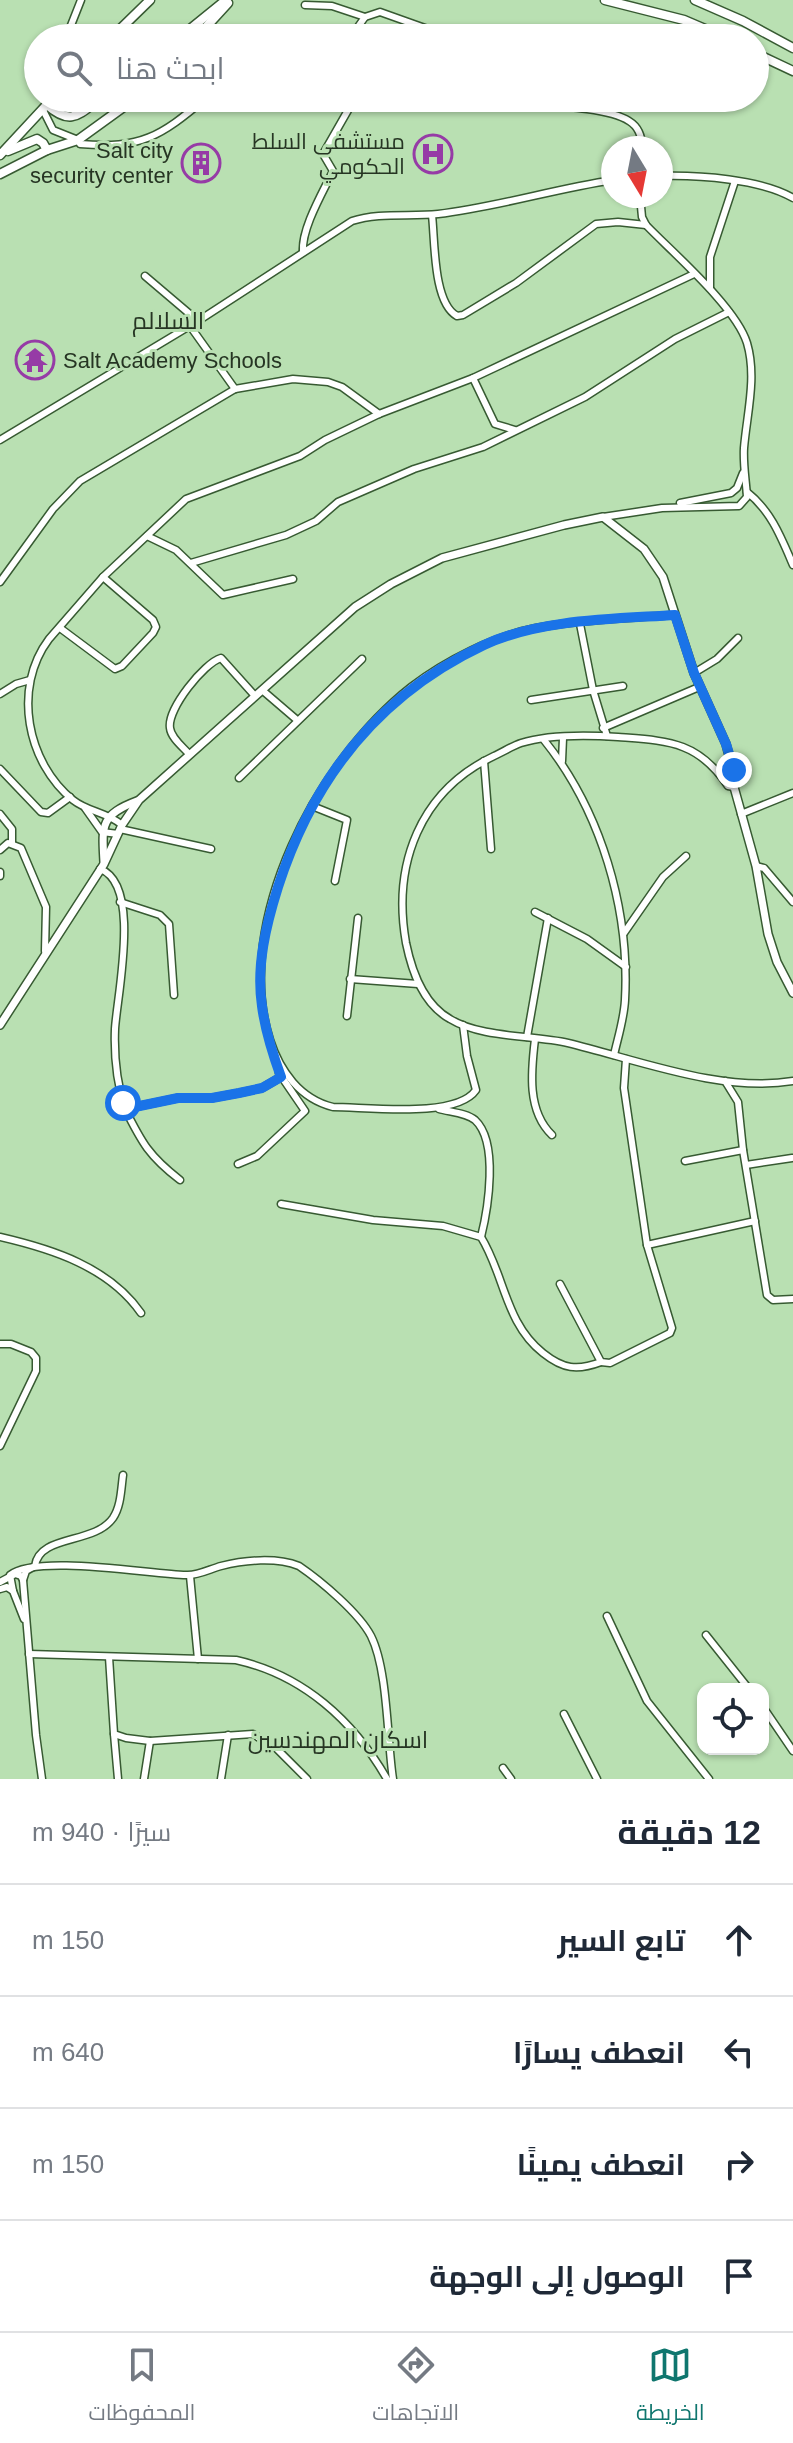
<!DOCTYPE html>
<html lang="ar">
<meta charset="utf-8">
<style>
body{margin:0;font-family:Helvetica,Cairo,sans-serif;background:#f2f2f3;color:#1f2937;direction:rtl}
.controls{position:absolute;right:24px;bottom:24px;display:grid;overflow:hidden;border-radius:16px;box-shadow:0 2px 6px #0004}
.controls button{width:72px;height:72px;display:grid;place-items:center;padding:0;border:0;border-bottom:2px solid #e0e1e3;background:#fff;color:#1f2937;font:40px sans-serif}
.compass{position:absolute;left:601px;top:136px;width:72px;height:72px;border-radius:50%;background:#fff;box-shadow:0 2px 6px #0004;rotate:170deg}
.stop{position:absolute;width:24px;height:24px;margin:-18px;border:6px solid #1a73e8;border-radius:50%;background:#fff}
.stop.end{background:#1a73e8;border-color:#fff;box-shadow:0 2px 8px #0008}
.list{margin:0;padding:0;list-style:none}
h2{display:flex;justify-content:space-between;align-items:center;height:104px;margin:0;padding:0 32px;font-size:34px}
h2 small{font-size:26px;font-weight:400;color:#747a83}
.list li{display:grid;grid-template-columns:52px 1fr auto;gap:24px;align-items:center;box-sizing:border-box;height:112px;padding:0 32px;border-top:2px solid #e0e1e3}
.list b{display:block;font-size:30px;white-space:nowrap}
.list em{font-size:26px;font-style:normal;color:#747a83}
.icon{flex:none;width:44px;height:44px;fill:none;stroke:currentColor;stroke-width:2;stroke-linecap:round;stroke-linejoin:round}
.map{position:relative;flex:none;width:793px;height:1779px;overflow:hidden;direction:ltr}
.search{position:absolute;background:#fff;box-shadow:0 2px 6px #0004;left:24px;right:24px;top:24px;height:88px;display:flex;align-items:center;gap:20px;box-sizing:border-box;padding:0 28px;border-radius:44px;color:#747a83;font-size:30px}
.sheet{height:552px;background:#fff}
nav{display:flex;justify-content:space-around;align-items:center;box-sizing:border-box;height:112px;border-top:2px solid #e0e1e3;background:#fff;font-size:22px;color:#747a83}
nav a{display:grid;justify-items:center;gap:4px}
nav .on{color:#0f766e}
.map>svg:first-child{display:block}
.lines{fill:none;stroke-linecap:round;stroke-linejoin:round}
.minor-casing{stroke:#375a32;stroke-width:9}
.tertiary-casing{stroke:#375a32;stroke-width:10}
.secondary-casing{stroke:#375a32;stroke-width:11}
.minor{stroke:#fff;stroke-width:6}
.tertiary{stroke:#fff;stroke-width:7}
.secondary{stroke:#fff;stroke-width:8}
.route{stroke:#1a73e8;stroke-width:10}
.labels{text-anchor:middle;stroke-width:6;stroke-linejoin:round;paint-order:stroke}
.poi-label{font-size:22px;fill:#263523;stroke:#b9e0b2;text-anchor:end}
.neighbourhood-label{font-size:24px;fill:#263523;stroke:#b9e0b2}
</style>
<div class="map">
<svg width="793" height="1779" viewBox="0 0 793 1779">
<rect width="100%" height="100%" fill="#b9e0b2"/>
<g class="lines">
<g class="minor-casing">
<g id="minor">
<path d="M305,5L332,6L365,17"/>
<path d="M66,38L81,0"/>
<path d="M350,38L365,17L380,12L453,38"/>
<path d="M467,98C507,107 600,102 629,121C639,127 642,137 642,148"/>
<path d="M607,98L612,101"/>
<path d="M43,110L53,130L78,140L80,144C141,149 160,137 206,98"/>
<path d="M661,176C698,175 761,179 793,198"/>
<path d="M432,215C435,241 433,303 457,316L463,315L516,283L596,224L618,222L646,225"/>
<path d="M303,252C301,229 323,192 333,171L323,154L355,98"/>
<path d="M145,276L198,321"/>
<path d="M710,288V257L735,181"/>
<path d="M190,326L235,389"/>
<path d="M473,378L495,424L515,430"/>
<path d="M0,440L198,321L352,221C379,212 410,217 438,214C497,207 554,189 613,180"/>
<path d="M747,492C771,511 781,537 793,565"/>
<path d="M680,503L731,493L737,488L743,473"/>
<path d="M603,517L662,508L739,506L747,497C746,480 743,465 744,448C747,413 757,377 747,343C736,307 673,253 646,225L642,217L640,196"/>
<path d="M147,536L176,550L223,595L293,579"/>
<path d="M191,563L286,535L316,521L338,502L414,469L483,447L585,397L675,339L729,312"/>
<path d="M0,582L53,509L80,481L235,389L293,379L328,382L342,387L379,414"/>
<path d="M580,624L593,690L607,736"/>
<path d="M60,628L115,669L122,666L153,633L156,627L153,620L103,577"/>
<path d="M694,673L717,659L738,638"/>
<path d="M262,690L297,720"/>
<path d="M0,694L16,684L30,680"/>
<path d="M531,700L623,686"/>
<path d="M603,728L699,687"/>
<path d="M544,740C601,811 630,909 625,1000C624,1019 618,1037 614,1055"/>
<path d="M189,754C183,747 171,738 170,728C167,709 204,663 221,658L255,696"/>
<path d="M484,761L491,849"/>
<path d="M562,761L563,738"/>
<path d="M0,769L41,812L48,813L70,797"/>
<path d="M239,778L362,659"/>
<path d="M734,787L728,786C698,741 668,741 618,737C588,735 550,734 521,743C512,746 503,752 494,756C420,791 392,864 406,943C412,972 423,1004 450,1019C481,1038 532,1035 568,1043C638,1060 722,1093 793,1081"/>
<path d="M312,806L347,820L335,881"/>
<path d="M85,808L102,832L118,834"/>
<path d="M0,814L12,829V843"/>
<path d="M741,814L793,793"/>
<path d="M122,825C107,812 88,812 73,800C27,763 12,688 49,639L103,577L186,499L300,456L325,440L379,414L473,378L694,274"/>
<path d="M120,829L211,849"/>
<path d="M0,850L8,843L21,848L46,907L45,951"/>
<path d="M756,866L764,868L793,902"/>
<path d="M100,869C142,884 117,995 115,1029C114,1055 117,1084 125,1109L178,1098H212L239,1093L262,1088L281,1077"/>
<path d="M0,872V876"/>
<path d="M120,902L160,915L169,924L174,995"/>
<path d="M535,912L587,939L626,967"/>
<path d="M624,933L663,877L686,856"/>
<path d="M350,979L418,984"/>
<path d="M347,1016L358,918"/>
<path d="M463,1025L467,1056L476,1090C456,1119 367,1107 333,1107C300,1099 280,1071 270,1040C232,921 318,760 411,687C445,661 494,636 536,628C581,620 629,618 675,615"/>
<path d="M527,1037L548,918"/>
<path d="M535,1039C531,1072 527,1111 552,1135"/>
<path d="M725,1081L738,1102L743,1150L767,1295L773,1300L793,1299"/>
<path d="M125,1109C142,1143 149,1156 180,1180"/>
<path d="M439,1109C450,1112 467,1113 475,1120C499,1142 488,1209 481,1237"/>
<path d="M685,1161L743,1150"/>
<path d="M238,1164L257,1156L305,1111L279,1073"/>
<path d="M746,1165L792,1158"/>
<path d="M281,1204L373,1220L443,1226L481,1237C505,1276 505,1323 543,1353C563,1369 577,1371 601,1362"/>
<path d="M0,1237C52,1249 109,1267 141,1313"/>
<path d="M647,1245L755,1221"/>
<path d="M560,1284L601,1362L610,1363L670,1333L672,1328L647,1245L624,1088L626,1059"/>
<path d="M0,1344H11L31,1352L36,1358V1371L0,1446"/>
<path d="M190,1576L198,1659"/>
<path d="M23,1580L26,1571L35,1566C39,1534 94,1545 113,1518C121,1506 121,1490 123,1475"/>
<path d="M0,1582L15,1574L21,1576L23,1580L36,1735L42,1779"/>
<path d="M0,1589L7,1587L13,1591L24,1619"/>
<path d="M13,1591L10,1575C36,1554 149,1574 186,1575C197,1576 210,1569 221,1566C245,1560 276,1557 299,1566C321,1581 359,1613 371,1636C388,1670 387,1740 393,1779"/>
<path d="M607,1616L647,1701L709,1779"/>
<path d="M706,1635L749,1689"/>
<path d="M29,1654L236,1660C303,1675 353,1720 387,1779"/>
<path d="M109,1657L114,1734L126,1738L150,1741L253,1734L277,1749L307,1779"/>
<path d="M763,1707L793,1751"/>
<path d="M564,1714L597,1779"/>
<path d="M114,1734L118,1779"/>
<path d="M503,1768L511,1779"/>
<path d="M144,1779L150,1741"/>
<path d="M221,1779L228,1735"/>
</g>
</g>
<g class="tertiary-casing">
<g id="tertiary">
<path d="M104,862C102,826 100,815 137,801"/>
<path d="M0,1025L104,864L122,825L139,800L355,607L391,584L442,558L564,525L603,517L644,549L663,577L694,673L726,744L736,782L734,787L756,866L768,934L777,962L793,993"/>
</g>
</g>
<g class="secondary-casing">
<g id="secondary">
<path d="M605,0L684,20L726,38"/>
<path d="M695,0L743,21L793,48"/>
<path d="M111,38L150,0"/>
<path d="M179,38L226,0"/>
<path d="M196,38L228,3"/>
<path d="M755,53L793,71"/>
<path d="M47,105C71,126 78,115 101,98"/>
<path d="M8,151L37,139L43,143L47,150"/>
<path d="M0,155L53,98"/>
<path d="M0,174L47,150L78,140L136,98"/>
</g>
</g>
<use href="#minor" class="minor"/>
<use href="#tertiary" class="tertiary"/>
<use href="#secondary" class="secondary"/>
</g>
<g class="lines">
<path class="route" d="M123,1103L125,1109L178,1098H212L239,1093L262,1088L281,1077C273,1055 265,1029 262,1006C256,966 266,925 278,887C313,778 380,694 484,645C540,619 614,619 675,615L694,673L726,744L734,770"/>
</g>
<defs>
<g id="hospital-ring" transform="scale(2)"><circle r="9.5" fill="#b9e0b2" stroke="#963ba6" stroke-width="1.5"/><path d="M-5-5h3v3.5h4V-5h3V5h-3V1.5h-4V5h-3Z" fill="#963ba6"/></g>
<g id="building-ring" transform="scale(2)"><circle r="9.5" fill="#b9e0b2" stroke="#963ba6" stroke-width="1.5"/><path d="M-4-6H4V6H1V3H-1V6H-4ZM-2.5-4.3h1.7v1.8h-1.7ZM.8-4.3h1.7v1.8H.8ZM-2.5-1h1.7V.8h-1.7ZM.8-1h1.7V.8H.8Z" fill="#963ba6"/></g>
<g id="temple-ring" transform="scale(2)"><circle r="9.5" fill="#b9e0b2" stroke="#963ba6" stroke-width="1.5"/><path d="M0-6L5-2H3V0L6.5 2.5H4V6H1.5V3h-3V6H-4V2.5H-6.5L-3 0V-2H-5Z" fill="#963ba6"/></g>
</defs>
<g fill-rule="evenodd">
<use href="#hospital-ring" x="433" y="154"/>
<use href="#building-ring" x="201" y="163"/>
<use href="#temple-ring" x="35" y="360"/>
</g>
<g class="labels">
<g class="poi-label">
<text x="405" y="149">مستشفى السلط<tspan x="405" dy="25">الحكومي</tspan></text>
<text x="173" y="158">Salt city<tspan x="173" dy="25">security center</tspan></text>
<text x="63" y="368" text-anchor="start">Salt Academy Schools</text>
</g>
<g class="neighbourhood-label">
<text x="168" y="329">السلالم</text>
<text x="338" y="1748">اسكان المهندسين</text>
</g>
</g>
</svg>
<div class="controls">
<button><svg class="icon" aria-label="locate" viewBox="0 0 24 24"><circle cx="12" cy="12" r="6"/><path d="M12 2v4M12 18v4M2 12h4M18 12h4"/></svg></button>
</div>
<svg class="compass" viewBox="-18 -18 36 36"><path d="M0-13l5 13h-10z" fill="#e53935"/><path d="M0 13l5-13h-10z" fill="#747a83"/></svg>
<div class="stop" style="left:123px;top:1103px"></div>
<div class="stop end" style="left:734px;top:770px"></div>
<div class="search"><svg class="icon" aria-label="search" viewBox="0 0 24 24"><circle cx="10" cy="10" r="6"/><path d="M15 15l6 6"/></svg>ابحث هنا</div>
</div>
<section class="sheet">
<h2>12 دقيقة<small>سيرًا · 940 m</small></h2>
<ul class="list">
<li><svg class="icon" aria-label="ahead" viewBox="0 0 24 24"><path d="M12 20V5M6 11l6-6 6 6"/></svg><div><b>تابع السير</b></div><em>150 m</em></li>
<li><svg class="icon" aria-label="left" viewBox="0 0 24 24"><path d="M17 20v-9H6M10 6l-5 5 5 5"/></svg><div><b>انعطف يسارًا</b></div><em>640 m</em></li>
<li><svg class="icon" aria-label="right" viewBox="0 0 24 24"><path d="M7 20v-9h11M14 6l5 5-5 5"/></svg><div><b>انعطف يمينًا</b></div><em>150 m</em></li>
<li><svg class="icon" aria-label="arrive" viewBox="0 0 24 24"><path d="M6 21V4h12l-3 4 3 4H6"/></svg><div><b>الوصول إلى الوجهة</b></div></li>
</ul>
</section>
<nav>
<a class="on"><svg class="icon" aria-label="map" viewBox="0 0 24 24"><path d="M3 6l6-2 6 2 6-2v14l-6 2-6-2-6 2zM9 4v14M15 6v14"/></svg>الخريطة</a>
<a><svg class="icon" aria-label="directions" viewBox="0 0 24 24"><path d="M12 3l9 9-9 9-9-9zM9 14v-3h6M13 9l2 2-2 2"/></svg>الاتجاهات</a>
<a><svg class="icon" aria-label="saved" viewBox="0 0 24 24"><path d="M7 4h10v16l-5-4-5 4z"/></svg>المحفوظات</a>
</nav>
